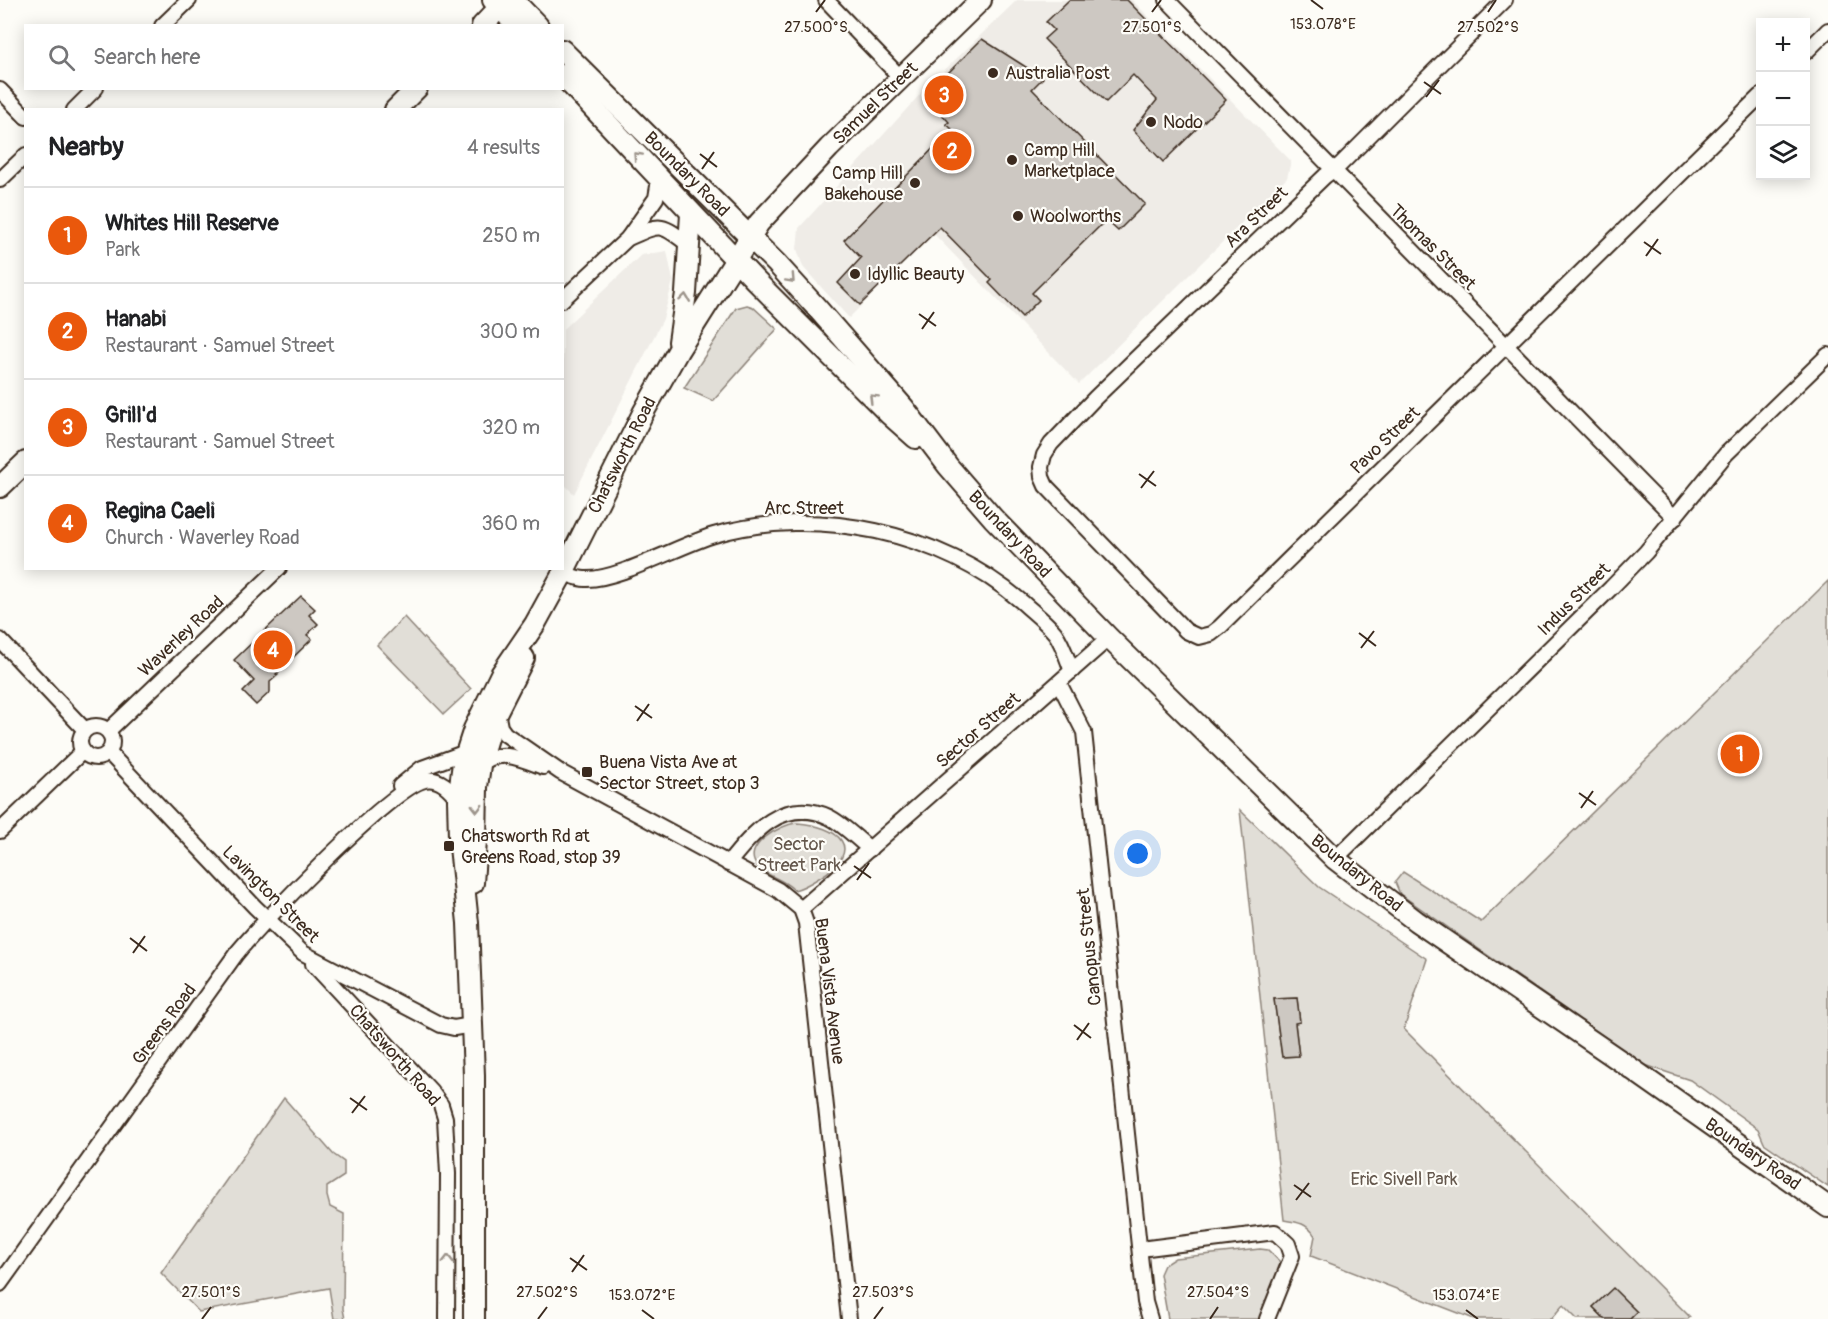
<!DOCTYPE html>
<meta charset="utf-8">
<style>
body{margin:0;font-family:Pangolin,sans-serif;background:#f2f2f2;color:#202124}
.controls{position:absolute;right:18px;top:18px;display:grid;overflow:hidden;border-radius:0px;box-shadow:0 3px 15px #0003}
.controls button{width:54px;height:54px;display:grid;place-items:center;padding:0;border:0;border-bottom:2px solid #e0e0e0;background:#fff;color:#202124;font:30px sans-serif}
.you{position:absolute;left:1138px;top:854px;width:21px;height:21px;margin:-15px;border:4px solid #fff;border-radius:50%;background:#1a73e8;box-shadow:0 0 0 9px #1a73e833}
.badge{display:grid;place-items:center;width:39px;height:39px;border-radius:50%;background:#ea580c;color:#fff;font-size:20px;font-weight:700}
.pin{position:absolute;translate:-50% -50%;border:3px solid #fff;box-shadow:0 2px 6px #0006}
.list{margin:0;padding:0;list-style:none}
h2{display:flex;justify-content:space-between;align-items:center;height:78px;margin:0;padding:0 24px;font-size:26px}
h2 small{font-size:20px;font-weight:400;color:#757577}
.list li{display:grid;grid-template-columns:39px 1fr auto;gap:18px;align-items:center;box-sizing:border-box;height:96px;padding:0 24px;border-top:2px solid #e0e0e0}
.list b{display:block;font-size:22px;white-space:nowrap}
.list p{margin:0;font-size:20px;white-space:nowrap;color:#757577}
.list em{font-size:20px;font-style:normal;color:#757577}
.icon{flex:none;width:33px;height:33px;fill:none;stroke:currentColor;stroke-width:2;stroke-linecap:round;stroke-linejoin:round}
.map{position:relative;flex:none;width:1828px;height:1319px;overflow:hidden}
.search{position:absolute;background:#fff;box-shadow:0 3px 15px #0003;left:24px;top:24px;width:540px;height:66px;display:flex;align-items:center;gap:15px;box-sizing:border-box;padding:0 21px;border-radius:0px;color:#757577;font-size:22px}
.panel{position:absolute;background:#fff;box-shadow:0 3px 15px #0003;left:24px;top:108px;width:540px;height:462px;border-radius:0px}
.map>svg:first-child{display:block}
.built{fill:#efece7}
.green{fill:#e1ded7;stroke:#8e847a;stroke-width:1.5;fill-rule:evenodd}
.building{fill:#cdc8c2;stroke:#3b2a1e;stroke-width:1.5}
.lines{fill:none;stroke-linecap:round;stroke-linejoin:round}
.street-casing{stroke:#3b2a1e;stroke-width:18}
.secondary-casing{stroke:#3b2a1e;stroke-width:24}
.street{stroke:#fdfcf7;stroke-width:14}
.secondary{stroke:#fdfcf7;stroke-width:20}
.oneway{stroke:#9c938a}
.ticks{fill:none;stroke:#3b2a1e;stroke-width:2}
.poi-dot{fill:#3b2a1e;stroke:#fdfcf7;stroke-width:2}
.labels{text-anchor:middle;stroke-width:4.5;stroke-linejoin:round;paint-order:stroke}
.poi-label{font-size:18px;fill:#3b2a1e;stroke:#fdfcf7;text-anchor:start}
.street-label{font-size:18px;fill:#3b2a1e;stroke:#fdfcf7}
.park-label{font-size:18px;fill:#64574c;stroke:#fdfcf7}
.ticks-label{font-size:15px;text-anchor:middle;fill:#3b2a1e;stroke:#fdfcf7;stroke-width:4.5;stroke-linejoin:round;paint-order:stroke}
</style>
<div class="map">
<svg width="1828" height="1319" viewBox="0 0 1828 1319">
<rect width="100%" height="100%" fill="#fdfcf7"/>
<filter id="ink" filterUnits="userSpaceOnUse"><feTurbulence type="fractalNoise" baseFrequency=".0167" numOctaves="2"/><feDisplacementMap in="SourceGraphic" scale="12" xChannelSelector="R" yChannelSelector="G"/><feConvolveMatrix kernelMatrix="1 2 1 2 8 2 1 2 1" color-interpolation-filters="sRGB"/></filter>
<g filter="url(#ink)">
<g class="built">
<path d="M1017,0H1132L1291,161L1287,178L1079,384L933,233L849,318L803,267L797,249L799,228L923,91Z"/>
<path d="M667,251L673,281L663,319L574,494L563,483V329L641,255Z"/>
</g>
<g class="green">
<path d="M747,305L753,307L777,329L713,401L684,388L736,308Z"/>
<path d="M1828,581V1187L1764,1143L1758,1129L1690,1080L1645,1065L1400,894L1395,882L1403,872L1481,922Z"/>
<path d="M404,617L471,689L444,714L377,645Z"/>
<path d="M1240,810L1319,887L1427,959L1404,1029L1690,1317L1688,1319H1630L1637,1312L1613,1289L1593,1307L1605,1319H1577L1563,1305L1551,1319H1474L1311,1256L1315,1236C1307,1223 1298,1222 1284,1220ZM1297,998L1300,1022L1295,1023L1299,1056L1282,1057L1274,999Z"/>
<path d="M797,823C838,826 867,849 819,878C811,883 803,888 794,890C784,879 768,877 758,867C739,847 781,824 797,823Z"/>
<path d="M284,1098L333,1154L344,1162V1176L327,1187V1196L330,1207L344,1214L343,1309L345,1319H334L329,1288L199,1312L161,1273Z"/>
<path d="M1260,1249L1268,1250L1282,1264L1259,1319H1168L1160,1274L1164,1265L1175,1258Z"/>
</g>
<g class="building">
<path d="M1069,0H1127L1226,100L1163,162L1133,130L1157,100L1133,75L1106,102L1044,39L1054,30L1046,22Z"/>
<path d="M982,39L1043,78L1032,89L1145,204L1118,231L1106,220L1032,293L1039,300L1022,317L989,283L992,280L940,227L860,305L838,283L861,258L844,240L952,129L946,124L949,122L925,96Z"/>
<path d="M301,596L315,609L309,615L318,624L307,635L312,639L276,674L278,675L270,682V692L256,705L243,692L254,681L234,660Z"/>
<path d="M1297,998L1300,1022L1295,1023L1299,1056L1282,1057L1274,999Z"/>
<path d="M1613,1288L1637,1312L1630,1319H1605L1593,1307Z"/>
</g>
<g class="lines">
<g class="street-casing">
<g id="street">
<path d="M826,0L901,78"/>
<path d="M1167,0L1675,518"/>
<path d="M1505,0L1340,165L1325,176L1095,398L1051,444L1044,455L1041,467L1042,477L1046,486L1186,631L1199,637L1211,634L1220,627L1760,96"/>
<path d="M162,26L189,0"/>
<path d="M1806,52L1828,30"/>
<path d="M0,90L26,117"/>
<path d="M74,110L96,88"/>
<path d="M0,180L26,155"/>
<path d="M628,238C661,224 660,222 689,245"/>
<path d="M562,300L628,238L656,198L659,180"/>
<path d="M563,573C570,575 578,579 585,579C616,581 680,545 714,535C816,505 941,532 1022,602C1033,612 1046,622 1055,633C1063,644 1067,659 1072,671"/>
<path d="M0,640L85,730"/>
<path d="M1059,683L1084,732L1145,1302L1150,1319"/>
<path d="M497,711L500,727L505,734L560,772L778,890L801,909L806,923L849,1319"/>
<circle cx="96" cy="742" r="16"/>
<path d="M108,731L279,568"/>
<path d="M109,753L255,907L303,953L441,1025L454,1028L472,1025"/>
<path d="M479,766C498,747 522,759 543,767"/>
<path d="M400,786L422,768L466,752"/>
<path d="M0,831L83,751"/>
<path d="M1335,859L1611,588L1646,552L1726,454L1828,355"/>
<path d="M728,864C753,832 784,796 829,817C843,824 857,839 870,849"/>
<path d="M801,909L1109,638"/>
<path d="M313,964L430,1090L441,1105L445,1118L448,1174L447,1319"/>
<path d="M1140,1249L1275,1232L1288,1244L1292,1256L1267,1319"/>
<path d="M0,1284L236,954C261,923 393,786 425,780C439,777 451,789 458,800"/>
</g>
</g>
<g class="secondary-casing">
<g id="secondary">
<path d="M493,0L517,26"/>
<path d="M513,0L538,26"/>
<path d="M482,26L500,7"/>
<path d="M562,50L777,264L817,308L904,408L948,466L993,518L1109,638L1335,859L1416,921L1622,1062L1828,1207"/>
<path d="M562,75L754,279L889,414L916,438"/>
<path d="M395,110L417,88"/>
<path d="M679,342L686,293L691,214"/>
<path d="M0,487L26,462"/>
<path d="M473,883L476,841L477,787L481,758L492,721L524,658"/>
<path d="M474,1319V1075L468,923L459,837L458,800L463,763L474,729L501,674L535,624L563,573L643,413L678,351L759,223L829,148L981,0"/>
</g>
</g>
<use href="#street" class="street"/>
<use href="#secondary" class="secondary"/>
</g>
<defs><path id="oneway-chevron" d="M-2-3.5L2.5 0L-2 3.5" fill="none" stroke-width="1.6" stroke-linecap="round" stroke-linejoin="round" transform="scale(1.5)"/></defs>
<g class="oneway">
<use href="#oneway-chevron" transform="translate(637 156) rotate(-133)"/>
<use href="#oneway-chevron" transform="translate(791 279) rotate(47)"/>
<use href="#oneway-chevron" transform="translate(685 298) rotate(-83)"/>
<use href="#oneway-chevron" transform="translate(873 398) rotate(-135)"/>
<use href="#oneway-chevron" transform="translate(477 808) rotate(90)"/>
<use href="#oneway-chevron" transform="translate(448 1259) rotate(-90)"/>
</g>
</g>
<path class="ticks" d="M1311,0L1323,9M816,12L825,0M1152,12L1161,0M1488,12L1496,0M1424,82L1441,94M1426,97L1439,80M700,154L717,167M702,169L714,152M1644,242L1661,254M1646,256L1658,239M919,314L936,326M922,329L934,312M1139,474L1156,486M1141,488L1154,471M1359,633L1376,646M1361,648L1374,631M635,706L652,718M637,721L649,704M1579,793L1596,805M1581,808L1593,791M854,866L871,878M857,880L869,863M130,938L147,951M133,953L145,936M1074,1025L1091,1038M1077,1040L1089,1023M350,1098L367,1110M352,1113L365,1096M1294,1185L1311,1197M1296,1200L1309,1183M570,1258L587,1270M572,1272L584,1255M642,1310L654,1319M1466,1310L1478,1319M202,1319L211,1307M538,1319L547,1307M874,1319L883,1307M1210,1319L1218,1307"/>
<g class="poi-dot">
<circle cx="993" cy="73" r="6"/>
<circle cx="1151" cy="122" r="6"/>
<circle cx="1012" cy="160" r="6"/>
<circle cx="915" cy="183" r="6"/>
<circle cx="1018" cy="216" r="6"/>
<circle cx="855" cy="274" r="6"/>
<rect x="581" y="766" width="12" height="12" rx="3"/>
<rect x="443" y="840" width="12" height="12" rx="3"/>
</g>
<g class="labels">
<g class="poi-label">
<text x="1005" y="79">Australia Post</text>
<text x="1163" y="128">Nodo</text>
<text x="1024" y="156">Camp Hill<tspan x="1024" dy="21">Marketplace</tspan></text>
<text x="903" y="179" text-anchor="end">Camp Hill<tspan x="903" dy="21">Bakehouse</tspan></text>
<text x="1030" y="222">Woolworths</text>
<text x="867" y="280">Idyllic Beauty</text>
<text x="599" y="768">Buena Vista Ave at<tspan x="599" dy="21">Sector Street, stop 3</tspan></text>
<text x="461" y="842">Chatsworth Rd at<tspan x="461" dy="21">Greens Road, stop 39</tspan></text>
</g>
<g class="street-label">
<text transform="translate(875 103) rotate(-44)" y="6">Samuel Street</text>
<text transform="translate(687 174) rotate(45)" y="6">Boundary Road</text>
<text transform="translate(1256 217) rotate(-44)" y="6">Ara Street</text>
<text transform="translate(1433 247) rotate(45)" y="6">Thomas Street</text>
<text transform="translate(1385 440) rotate(-44)" y="6">Pavo Street</text>
<text transform="translate(622 455) rotate(-63)" y="6">Chatsworth Road</text>
<text x="804" y="514">Arc Street</text>
<text transform="translate(1010 534) rotate(47)" y="6">Boundary Road</text>
<text transform="translate(1574 599) rotate(-45)" y="6">Indus Street</text>
<text transform="translate(181 636) rotate(-43)" y="6">Waverley Road</text>
<text transform="translate(978 730) rotate(-41)" y="6">Sector Street</text>
<text transform="translate(1357 873) rotate(39)" y="6">Boundary Road</text>
<text transform="translate(271 894) rotate(45)" y="6">Lavington Street</text>
<text transform="translate(1089 947) rotate(-96)" y="6">Canopus Street</text>
<text transform="translate(830 991) rotate(83)" y="6">Buena Vista Avenue</text>
<text transform="translate(164 1024) rotate(-54)" y="6">Greens Road</text>
<text transform="translate(395 1055) rotate(49)" y="6">Chatsworth Road</text>
<text transform="translate(1753 1154) rotate(35)" y="6">Boundary Road</text>
</g>
<g class="park-label">
<text x="799" y="850">Sector<tspan x="799" dy="21">Street Park</tspan></text>
<text x="1404" y="1185">Eric Sivell Park</text>
</g>
</g>
<g class="ticks-label">
<text x="1323" y="29">153.078°E</text>
<text x="816" y="32">27.500°S</text>
<text x="1152" y="32">27.501°S</text>
<text x="1488" y="32">27.502°S</text>
<text x="211" y="1297">27.501°S</text>
<text x="547" y="1297">27.502°S</text>
<text x="883" y="1297">27.503°S</text>
<text x="1218" y="1297">27.504°S</text>
<text x="642" y="1300">153.072°E</text>
<text x="1466" y="1300">153.074°E</text>
</g>
</svg>
<div class="controls">
<button>+</button>
<button>−</button>
<button><svg class="icon" aria-label="layers" viewBox="0 0 24 24"><path d="M12 4l9 5-9 5-9-5zM3 14l9 5 9-5"/></svg></button>
</div>
<div class="you"></div>
<div class="pin badge" style="left:1740px;top:754px">1</div>
<div class="pin badge" style="left:952px;top:151px">2</div>
<div class="pin badge" style="left:944px;top:95px">3</div>
<div class="pin badge" style="left:273px;top:650px">4</div>
<div class="search"><svg class="icon" aria-label="search" viewBox="0 0 24 24"><circle cx="10" cy="10" r="6"/><path d="M15 15l6 6"/></svg>Search here</div>
<section class="panel">
<h2>Nearby<small>4 results</small></h2>
<ul class="list">
<li><span class="badge">1</span><div><b>Whites Hill Reserve</b><p>Park</p></div><em>250 m</em></li>
<li><span class="badge">2</span><div><b>Hanabi</b><p>Restaurant · Samuel Street</p></div><em>300 m</em></li>
<li><span class="badge">3</span><div><b>Grill'd</b><p>Restaurant · Samuel Street</p></div><em>320 m</em></li>
<li><span class="badge">4</span><div><b>Regina Caeli</b><p>Church · Waverley Road</p></div><em>360 m</em></li>
</ul>
</section>
</div>
